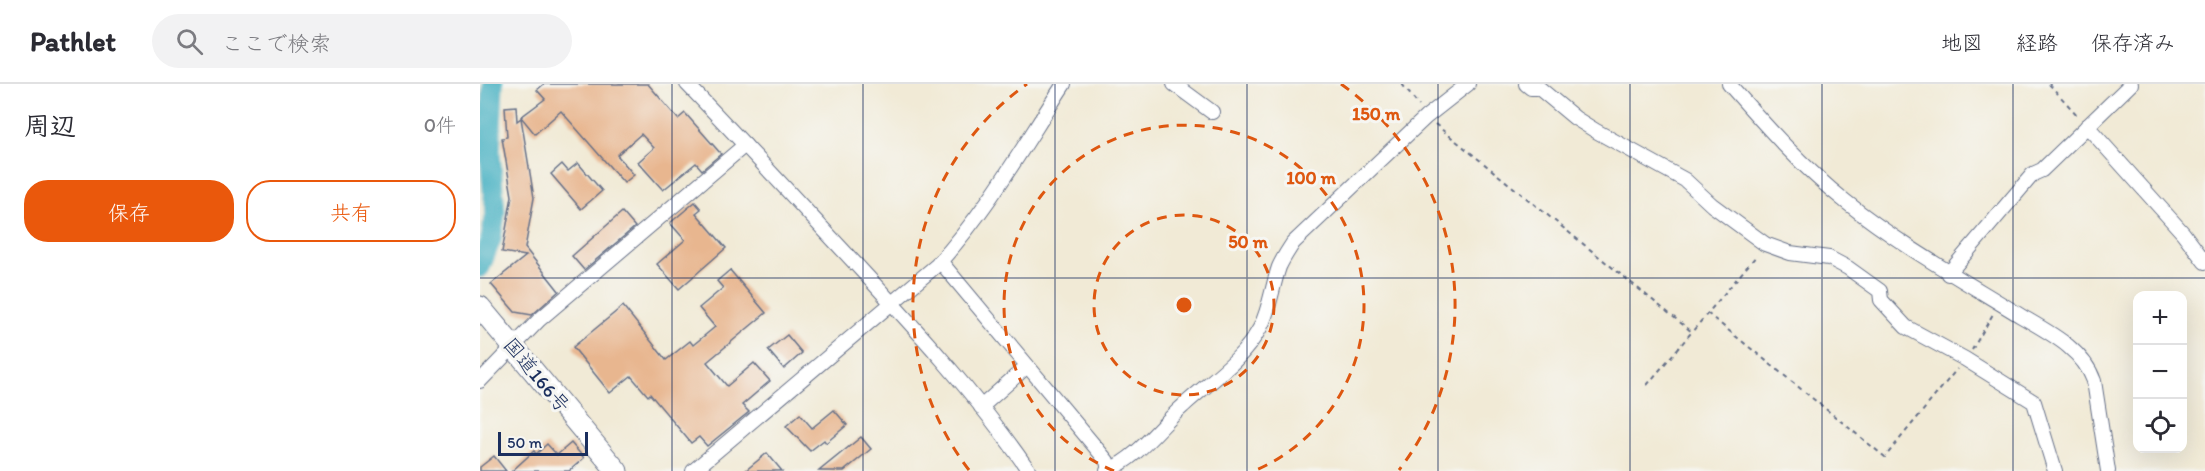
<!DOCTYPE html>
<html lang="ja">
<meta charset="utf-8">
<style>
body{margin:0;font-family:Itim,"Klee One",sans-serif;background:#f2f2f3;color:#2b2b33}
.controls{position:absolute;right:18px;bottom:18px;display:grid;overflow:hidden;border-radius:12px;box-shadow:0 6px 24px #0002}
.controls button{width:54px;height:54px;display:grid;place-items:center;padding:0;border:0;border-bottom:2px solid #e1e1e2;background:#fff;color:#2b2b33;font:30px sans-serif}
.scale{position:absolute;left:18px;bottom:15px;width:90px;box-sizing:border-box;padding-left:6px;border:3px solid #1b2f5e;border-top:0;font-size:16px;line-height:21px;white-space:nowrap;color:#1b2f5e;-webkit-text-stroke:4px #f6f6f2;paint-order:stroke}
.list{margin:0;padding:0;list-style:none}
h2{display:flex;justify-content:space-between;align-items:center;height:78px;margin:0;padding:0 24px;font-size:26px}
h2 small{font-size:20px;font-weight:400;color:#7c7c81}
.actions{display:flex;gap:12px;padding:18px 24px}
.actions a{flex:1;padding:14px 0;border:2px solid #ea580c;border-radius:24px;text-align:center;font-size:21px;color:#ea580c}
.actions .main{background:#ea580c;color:#fff}
.icon{flex:none;width:33px;height:33px;fill:none;stroke:currentColor;stroke-width:2;stroke-linecap:round;stroke-linejoin:round}
.map{position:relative;flex:none;width:1725px;height:387px;overflow:hidden}
header{display:flex;align-items:center;gap:36px;box-sizing:border-box;height:84px;padding:0 30px;background:#fff;border-bottom:2px solid #e1e1e2}
header strong{font-size:28px}
nav{display:flex;gap:33px;margin-inline-start:auto;font-size:21px}
.search{width:420px;height:54px;background:#f2f2f3;display:flex;align-items:center;gap:15px;box-sizing:border-box;padding:0 21px;border-radius:33px;color:#7c7c81;font-size:22px}
main{display:flex}
aside{flex:1;background:#fff}
.map>svg:first-child{display:block}
.lines{fill:none;stroke-linecap:round;stroke-linejoin:round}
.river{stroke:#44b0c2;stroke-width:21}
.building{fill:#e8b68f}
.minor-casing{stroke:#667088;stroke-width:16}
.highway-casing{stroke:#667088;stroke-width:23}
.path{stroke:#667088;stroke-width:2;stroke-dasharray:4.5 4.5;stroke-linecap:butt}
.minor{stroke:#fff;stroke-width:14}
.highway{stroke:#fff;stroke-width:21}
.grid{fill:none;stroke:#1b2f5e;stroke-width:1.5;stroke-opacity:0.55}
.ring{fill:none;stroke:#de5710;stroke-width:3;stroke-dasharray:10 8}
.labels{text-anchor:middle;stroke-width:6;stroke-linejoin:round;paint-order:stroke}
.street-label{font-size:20px;fill:#1b2f5e;stroke:#f6f6f2}
.centre{fill:#de5710;stroke:#f6f6f2;stroke-width:3}
.ring-label{font-size:18px;text-anchor:middle;font-weight:bold;fill:#de5710;stroke:#f6f6f2;stroke-width:6;stroke-linejoin:round;paint-order:stroke}
</style>
<header>
<strong>Pathlet</strong>
<div class="search"><svg class="icon" aria-label="search" viewBox="0 0 24 24"><circle cx="10" cy="10" r="6"/><path d="M15 15l6 6"/></svg>ここで検索</div>
<nav><a>地図</a><a>経路</a><a>保存済み</a></nav>
</header>
<main>
<aside>
<h2>周辺<small>0件</small></h2>
<ul class="list">
</ul>
<div class="actions"><a class="main">保存</a><a>共有</a></div>
</aside>
<div class="map">
<svg width="1725" height="387" viewBox="0 0 1725 387">
<rect width="100%" height="100%" fill="#f6f6f2"/>
<filter id="ink" filterUnits="userSpaceOnUse"><feTurbulence type="fractalNoise" baseFrequency=".0167" numOctaves="2"/><feDisplacementMap in="SourceGraphic" scale="12" xChannelSelector="R" yChannelSelector="G"/><feConvolveMatrix kernelMatrix="1 2 1 2 8 2 1 2 1" color-interpolation-filters="sRGB"/></filter>
<filter id="wash" filterUnits="userSpaceOnUse"><feTurbulence type="fractalNoise" baseFrequency=".008" numOctaves="4" result="noise"/><feDisplacementMap in="SourceGraphic" scale="24" xChannelSelector="R" yChannelSelector="G"/><feGaussianBlur stdDeviation="1.35" result="paint"/><feColorMatrix in="noise" values="0 0 0 0 0 0 0 0 0 0 0 0 0 0 0 0 0 1.4 0 .05"/><feComposite in="paint" operator="in"/></filter>
<g filter="url(#wash)">
<rect width="100%" height="100%" fill="#f1ead6"/>
<g class="lines">
<path class="river" d="M0,183L11,155L15,129L10,69L13,0"/>
</g>
<g id="blocks">
<g class="building">
<path d="M64,0H168L198,35L205,29L241,70L222,86L216,79L183,106L158,78L174,64L161,50L137,71L154,91L144,99L81,27L55,50L41,33L65,15L57,6Z"/>
<path d="M36,22L37,37L41,34L54,114L45,164L79,207L52,231L35,228L11,200L46,172L22,168L32,112L22,54L27,53L25,23Z"/>
<path d="M98,79L122,107L101,125L71,90L82,80L88,87Z"/>
<path d="M215,118L221,125L216,129L246,164L199,205L177,180L205,156L190,139Z"/>
<path d="M142,128L155,143L104,186L92,172Z"/>
<path d="M250,186L286,229L227,278L247,302L274,279L290,297L262,321L269,328L227,362L219,353L211,359L170,310L168,312L151,292L130,309L93,263L143,222L186,276L210,257L213,261L235,243L219,224L243,204L237,197Z"/>
<path d="M307,251L322,269L304,285L288,266Z"/>
<path d="M354,326L367,341L346,359L344,356L330,367L306,342L320,330L332,344Z"/>
<path d="M381,353L391,365L364,387H339Z"/>
<path d="M91,359L104,374L89,387H32L54,367L56,370L67,360L77,371Z"/>
<path d="M287,369L302,387H265Z"/>
<path d="M14,372L26,387H0V383Z"/>
</g>
</g>
</g>
<g filter="url(#ink)">
<use href="#blocks" fill-opacity="0" stroke="#667088" stroke-width="1.5"/>
<g class="lines">
<g class="minor-casing">
<g id="minor">
<path d="M207,0C263,58 318,118 373,177C435,244 497,311 549,387"/>
<path d="M694,0L732,28"/>
<path d="M1046,0L1051,4H1059L1095,34L1116,47L1205,96L1232,121L1285,160L1310,169L1349,174L1368,184L1400,207L1401,216L1426,243L1485,275L1554,318L1575,387"/>
<path d="M1249,0C1285,41 1322,83 1365,117C1420,161 1481,195 1541,232C1568,248 1603,265 1614,297L1628,387"/>
<path d="M1607,42L1703,149L1725,178"/>
<path d="M460,177L627,377L629,386"/>
<path d="M1468,190L1553,90L1562,86L1651,0"/>
<path d="M0,297L59,236L265,61"/>
<path d="M501,323L547,282"/>
<path d="M213,387L457,181C507,127 544,61 584,0"/>
<path d="M627,387C659,373 678,344 703,322C730,297 762,277 780,244C790,225 792,203 799,183C803,174 808,167 813,159L946,33L988,0"/>
</g>
</g>
<g class="highway-casing">
<path id="highway" d="M0,223L137,387"/>
</g>
<g class="path">
<path d="M922,0L939,22"/>
<path d="M1569,0L1599,33"/>
<path d="M955,40L1212,248"/>
<path d="M1227,229L1405,373L1477,285"/>
<path d="M1492,266L1513,230"/>
<path d="M1167,301L1277,171"/>
</g>
<use href="#minor" class="minor"/>
<use href="#highway" class="highway"/>
</g>
</g>
<path class="grid" d="M192,0V387M383,0V387M575,0V387M767,0V387M958,0V387M1150,0V387M1342,0V387M1533,0V387M0,194H1725"/>
<g class="ring">
<circle cx="704" cy="221" r="90"/>
<path d="M634 387A180 180 0 1 1 774 387"/>
<path d="M489 386A271 271 0 0 1 547 0M861 0A271 271 0 0 1 919 386"/>
</g>
<g class="labels">
<g class="street-label">
<text transform="translate(57 291) rotate(50)" y="7">国道166号</text>
</g>
</g>
<circle cx="704" cy="221" r="9" class="centre"/>
<g class="ring-label">
<text x="896" y="36">150 m</text>
<text x="831" y="100">100 m</text>
<text x="768" y="164">50 m</text>
</g>
</svg>
<div class="controls">
<button>+</button>
<button>−</button>
<button><svg class="icon" aria-label="locate" viewBox="0 0 24 24"><circle cx="12" cy="12" r="6"/><path d="M12 2v4M12 18v4M2 12h4M18 12h4"/></svg></button>
</div>
<div class="scale">50 m</div>
</div>
</main>
